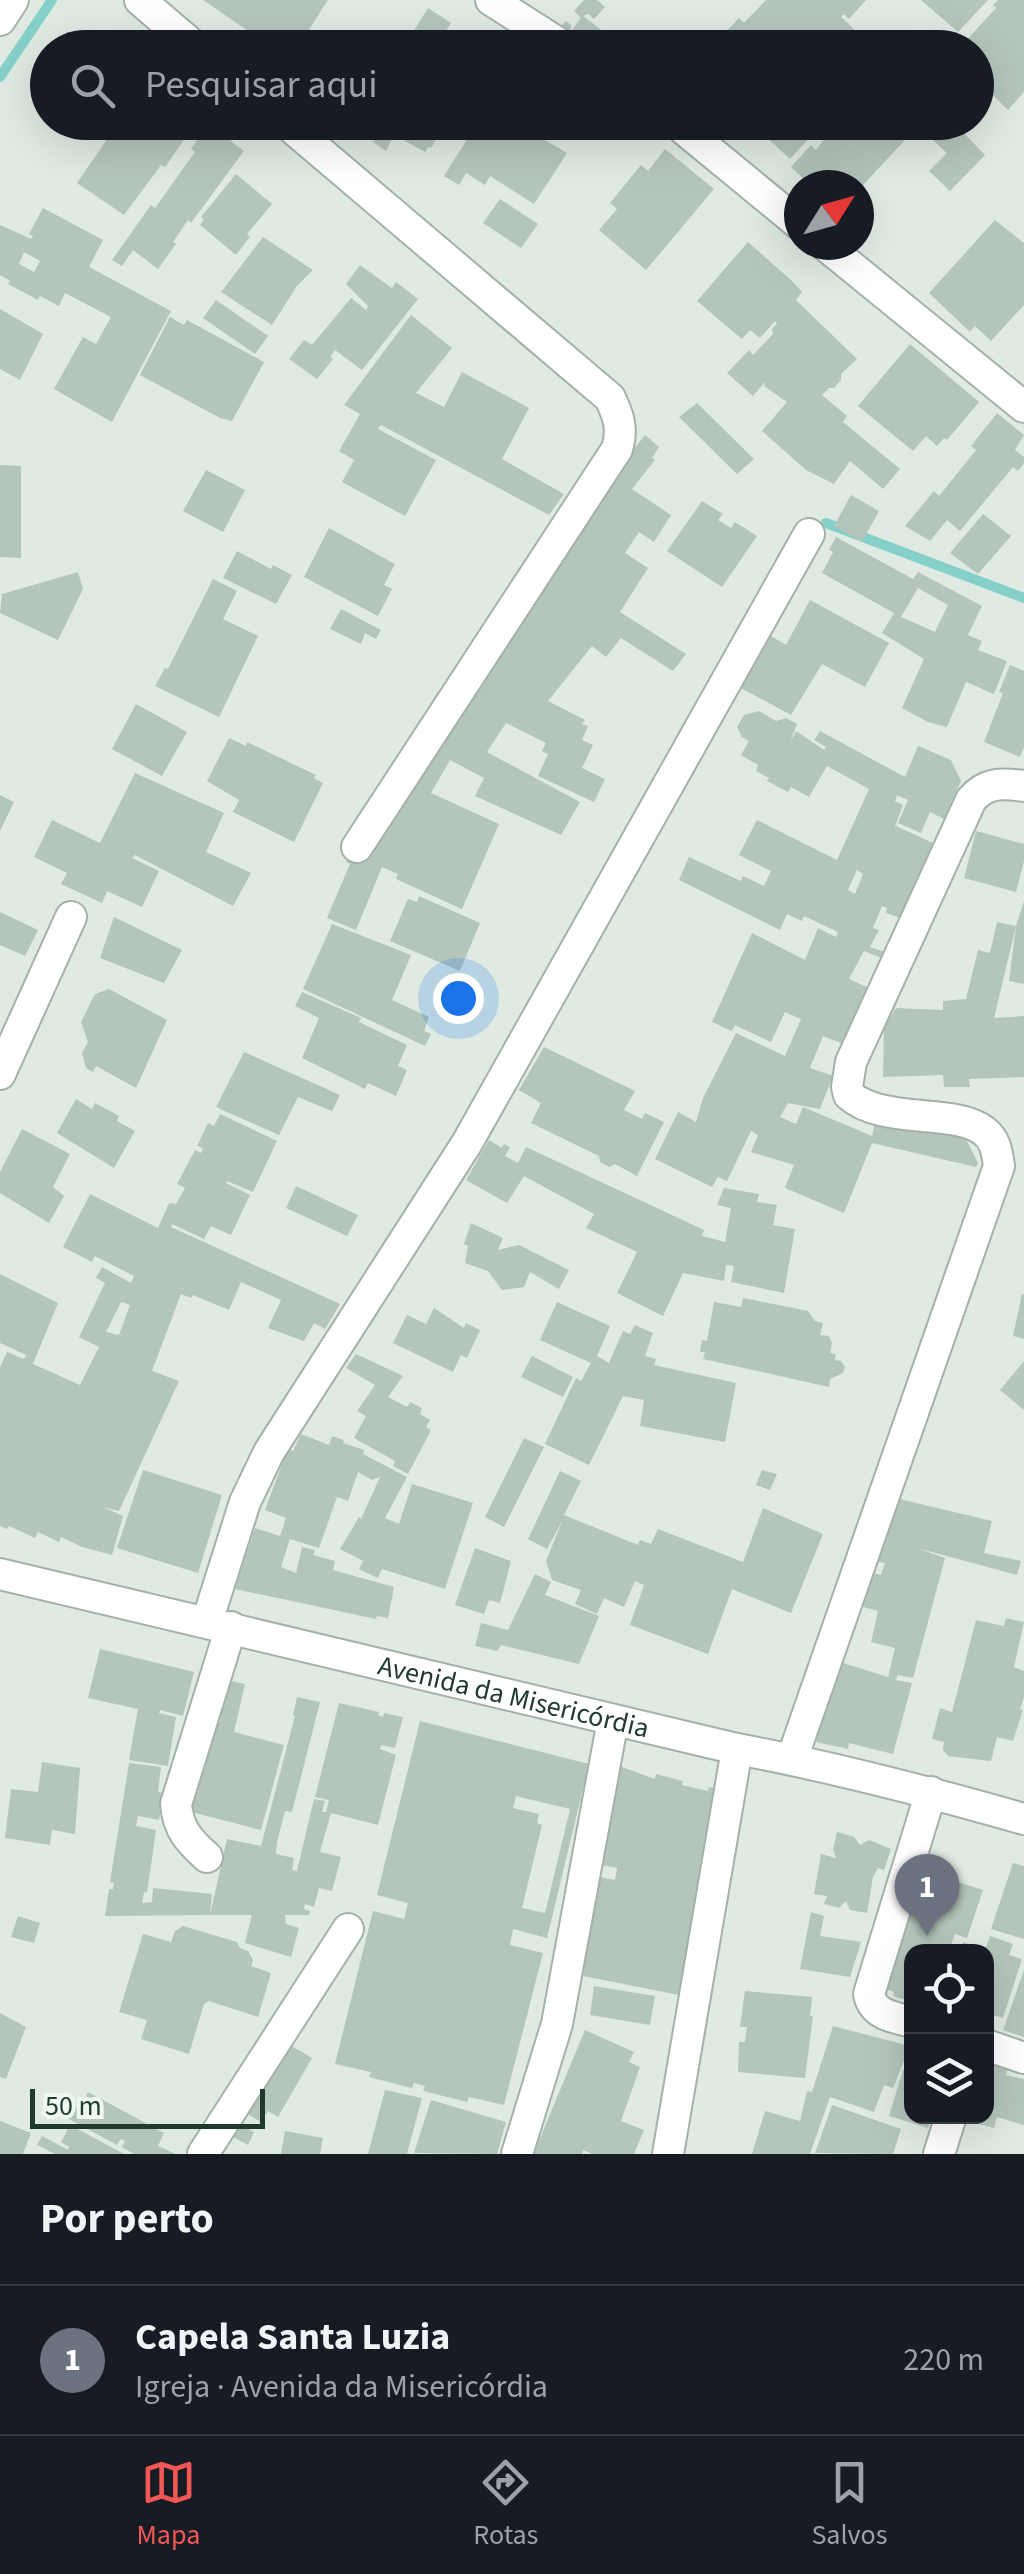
<!DOCTYPE html>
<html lang="pt">
<meta charset="utf-8">
<style>
body{margin:0;font-family:"Source Sans 3",sans-serif;background:#242831;color:#f1f3f6}
.controls{position:absolute;right:30px;bottom:30px;display:grid;overflow:hidden;border-radius:20px;box-shadow:0 10px 40px #0002}
.controls button{width:90px;height:90px;display:grid;place-items:center;padding:0;border:0;border-bottom:2px solid #363941;background:#171b24;color:#f1f3f6;font:50px sans-serif}
.compass{position:absolute;left:784px;top:170px;width:90px;height:90px;border-radius:50%;background:#171b24;box-shadow:0 10px 40px #0002;rotate:53deg}
.scale{position:absolute;left:30px;bottom:25px;width:235px;box-sizing:border-box;padding-left:10px;border:5px solid #203a2d;border-top:0;font-size:28px;line-height:35px;white-space:nowrap;color:#203a2d;-webkit-text-stroke:8px #eff7f1;paint-order:stroke}
.you{position:absolute;left:458px;top:998px;width:35px;height:35px;margin:-25px;border:8px solid #fff;border-radius:50%;background:#1a73e8;box-shadow:0 0 0 15px #1a73e833}
.badge{display:grid;place-items:center;width:65px;height:65px;border-radius:50%;background:#f25755;color:#fff;font-size:32px;font-weight:700}
.pin{position:absolute;translate:-50% -82px;filter:drop-shadow(0 2px 5px #0008)}
.pin::after{content:'';position:absolute;top:52px;width:35px;height:30px;background:inherit;clip-path:polygon(0 0,100% 0,50% 100%)}
.list{margin:0;padding:0;list-style:none}
h2{display:flex;justify-content:space-between;align-items:center;height:130px;margin:0;padding:0 40px;font-size:42px}
h2 small{font-size:32px;font-weight:400;color:#9ea1a6}
.list li{display:grid;grid-template-columns:65px 1fr auto;gap:30px;align-items:center;box-sizing:border-box;height:150px;padding:0 40px;border-top:2px solid #363941}
.list b{display:block;font-size:38px;white-space:nowrap}
.list p{margin:0;font-size:32px;white-space:nowrap;color:#9ea1a6}
.list em{font-size:32px;font-style:normal;color:#9ea1a6}
.icon{flex:none;width:55px;height:55px;fill:none;stroke:currentColor;stroke-width:2;stroke-linecap:round;stroke-linejoin:round}
.map{position:relative;flex:none;width:1024px;height:2154px;overflow:hidden}
.search{position:absolute;background:#171b24;box-shadow:0 10px 40px #0002;left:30px;right:30px;top:30px;height:110px;display:flex;align-items:center;gap:25px;box-sizing:border-box;padding:0 35px;border-radius:55px;color:#9ea1a6;font-size:38px}
.sheet{height:280px;background:#171b24}
nav{display:flex;justify-content:space-around;align-items:center;box-sizing:border-box;height:140px;border-top:2px solid #363941;background:#171b24;font-size:28px;color:#9ea1a6}
nav a{display:grid;justify-items:center;gap:5px}
nav .on{color:#f25755}
.map>svg:first-child{display:block}
.lines{fill:none;stroke-linecap:round;stroke-linejoin:round}
.stream{stroke:#86d0ca;stroke-width:10}
.building{fill:#b4c5bb;fill-rule:evenodd}
.minor-casing{stroke:#a2b2a9;stroke-width:34}
.minor{stroke:#fff;stroke-width:30}
.labels{text-anchor:middle;stroke-width:8;stroke-linejoin:round;paint-order:stroke}
.street-label{font-size:28px;fill:#203a2d;stroke:#eff7f1}
</style>
<div class="map">
<svg width="1024" height="2154" viewBox="0 0 1024 2154">
<rect width="100%" height="100%" fill="#dfeae3"/>
<g class="lines">
<g class="stream">
<path d="M0,77L52,0"/>
<path d="M826,523L1024,598"/>
</g>
</g>
<g class="building">
<path d="M203,0H328L297,48H273Z"/>
<path d="M584,0H597L605,7L594,19L588,14L583,16L604,32L594,48L560,27L566,21L571,25V31L581,18L574,11Z"/>
<path d="M766,0H866L849,19L844,14L841,17L858,33L844,48H711L739,18L744,23Z"/>
<path d="M921,0H988L958,32Z"/>
<path d="M998,0H1024V92L1008,110L993,95L976,111V48L962,45L996,8L993,5Z"/>
<path d="M428,8L451,23L435,48H403Z"/>
<path d="M119,122L195,124L165,167L161,165L124,215L77,183Z"/>
<path d="M385,122H447L431,148L428,147L425,152L394,135L386,151L373,142Z"/>
<path d="M478,122H539L546,127L540,137L567,153L534,204L490,176L485,185L466,173L459,185L444,176Z"/>
<path d="M757,122H824L790,159L754,126Z"/>
<path d="M837,122H889L906,139L861,187L867,193L859,202V185H810L791,167L811,145L816,150Z"/>
<path d="M913,122H953L985,155L950,191L929,171L947,153Z"/>
<path d="M208,124L244,151L191,223L188,220L173,242L176,244L158,269L133,250L122,266L112,260L151,205L155,208L195,152L191,149Z"/>
<path d="M665,149L714,189L646,270L599,230L617,209L610,203L641,165L648,171Z"/>
<path d="M236,174L272,204L247,234L250,237L236,255L200,225L204,219L201,217Z"/>
<path d="M500,199L538,224L521,248L483,223Z"/>
<path d="M43,208L103,240L89,267L171,311L112,422L54,389L83,337L96,344L111,317L65,293L59,306L40,296L38,300L8,284L10,281L0,275V225L31,239L33,236L29,234ZM24,252L40,261L34,272L19,264Z"/>
<path d="M995,220L1024,243V305L991,341L975,326L970,332L929,293Z"/>
<path d="M263,237L313,270L297,286L272,325L221,292Z"/>
<path d="M748,242L792,281L802,292L796,300L857,359L841,374V380L834,388H829L822,395L847,416L843,422L900,469L883,489L850,461L834,484L806,470L762,431L787,402L764,386L766,381L753,396L727,373L749,350L753,355L773,334L772,329L777,323L775,321L760,338L750,330L742,339L697,301Z"/>
<path d="M360,265L392,288L396,282L418,299L362,370L335,350L330,357L333,359L317,379L289,359L304,340L312,345L351,298L366,310L368,306L346,284Z"/>
<path d="M216,300L268,336L255,354L203,318Z"/>
<path d="M0,309L43,334L20,380L0,369Z"/>
<path d="M411,315L452,348L416,393L444,407L462,372L529,408L502,459L564,494L549,515L381,425L378,429L436,460L405,516L342,482L354,460L339,451L360,414L344,405Z"/>
<path d="M170,317L184,325L187,320L264,362L232,421L220,418L140,375Z"/>
<path d="M910,344L979,402L947,440L944,438L937,446L926,436L913,451L858,406Z"/>
<path d="M697,403L754,459L737,474L679,417Z"/>
<path d="M997,413L1024,435L1015,450L1024,457V463L1018,471L1013,467L960,531L947,520L930,541L905,526L934,491L939,496L976,450L971,446Z"/>
<path d="M645,435L659,447L652,458L655,460L632,489L671,515L654,542L639,532L625,553L648,568L620,612L686,654L673,671L621,638L606,657L592,646L548,701L585,720L582,724L588,726L582,740L593,745L582,768L605,779L594,802L538,776L548,754L542,751L546,743L506,723L487,752L580,802L561,835L475,796L484,778L450,760L431,793L499,824L462,909L396,879L398,874L382,867L356,930L327,918L350,864L346,862L355,848L372,856L392,813L595,499Z"/>
<path d="M0,465L21,466V558L0,557Z"/>
<path d="M206,470L245,490L223,532L183,511Z"/>
<path d="M851,495L879,511L862,542L834,526Z"/>
<path d="M702,501L723,514L718,520L731,528L735,522L757,536L722,587L667,551Z"/>
<path d="M983,514L1011,536L978,574L950,553Z"/>
<path d="M329,528L395,564L384,585L392,589L378,616L304,577Z"/>
<path d="M836,537L913,579L918,572L982,606L968,635L982,641L978,650L1007,661L994,694L966,682L947,727L928,722L902,708L924,659L882,633L894,613L822,573L833,552L829,550ZM918,588L948,605L935,632L901,617Z"/>
<path d="M237,551L271,569L273,565L292,575L276,604L223,578Z"/>
<path d="M78,572L83,589L58,640L0,613L2,594Z"/>
<path d="M213,579L237,591L223,619L258,636L219,717L155,686L165,668L168,669Z"/>
<path d="M810,600L889,643L865,687L822,664L791,715L741,688L771,636L786,645Z"/>
<path d="M341,609L381,630L376,639L365,633L361,644L330,629Z"/>
<path d="M1010,665L1024,671V747L1020,757L984,742L1003,693L999,692Z"/>
<path d="M136,704L187,732L162,776L112,749Z"/>
<path d="M759,711L776,721L786,718L797,724L790,742L796,731L824,750L826,747L814,740L820,731L905,777L918,746L951,760L961,781L944,819L930,812L921,833L898,823L908,800L897,795L895,801L903,805L894,829L896,826L933,843L900,918L886,913L887,908L882,906L873,928L879,930L870,947L885,952L882,958L864,951L849,979L869,988L846,1045L823,1036L810,1068L833,1076L820,1109L788,1103L780,1117L796,1124L803,1107L872,1136L876,1119L965,1137L978,1163L976,1167L872,1143L844,1213L785,1188L794,1165L751,1152L758,1135L751,1131L727,1181L718,1177L712,1187L655,1159L678,1112L696,1122L703,1098L736,1033L785,1056L801,1019L785,1012L771,1042L735,1025L732,1031L712,1022L752,933L805,960L818,928L836,937L838,932L804,916L802,921L787,914L780,930L679,880L689,857L741,881L743,876L764,886L771,871L739,855L757,820L837,860L869,789L827,766L809,797L791,787L788,792L767,781L769,778L756,771L758,765L741,755L749,741L742,737L737,727L744,715ZM857,870L863,874L855,894L848,890Z"/>
<path d="M229,738L246,746L247,742L316,775L314,778L323,783L294,842L233,812L239,800L207,781Z"/>
<path d="M135,773L224,813L206,852L251,873L233,906L135,855L132,858L159,871L142,907L107,891L102,903L61,884L67,873L34,857L52,820L100,843Z"/>
<path d="M0,795L14,802L0,831Z"/>
<path d="M976,831L1024,844V861L1016,892L964,878Z"/>
<path d="M419,896L480,923L460,971L390,941L408,899L417,902Z"/>
<path d="M1024,901V984L1009,981L1016,926L994,1018L1024,1016V1077L969,1079L970,1087H944L943,1075L883,1077L884,1027L896,1008L943,1010V1001L966,999L978,950L990,953L997,922L1016,926Z"/>
<path d="M0,912L38,930L25,956L0,945Z"/>
<path d="M114,917L182,950L164,983L100,958Z"/>
<path d="M332,924L411,955L392,1000L429,1017L424,1031L431,1034L425,1046L303,989Z"/>
<path d="M109,989L167,1020L136,1088L96,1066L93,1072L86,1068L82,1053L88,1042L81,1022L95,994Z"/>
<path d="M302,992L361,1018L359,1022L407,1045L398,1066L407,1070L396,1096L368,1083L365,1089L302,1058L319,1018L295,1006Z"/>
<path d="M544,1047L635,1091L624,1110L642,1119L645,1113L664,1122L637,1176L615,1164L609,1167L600,1162L599,1156L531,1123L541,1103L519,1090Z"/>
<path d="M244,1052L340,1095L332,1111L298,1097L279,1135L216,1107Z"/>
<path d="M76,1099L92,1109L95,1103L119,1116L117,1121L135,1131L114,1168L57,1133Z"/>
<path d="M220,1114L277,1141L276,1143L253,1192L227,1181L226,1183L250,1195L231,1235L211,1226L204,1239L172,1224L171,1227L340,1304L325,1329L314,1323L304,1341L268,1328L281,1300L241,1282L229,1310L193,1295L191,1298L181,1294L152,1371L179,1381L119,1511L103,1507L123,1516L112,1555L82,1547L61,1537L59,1542L38,1532L35,1538L9,1526L7,1529L0,1526V1367L7,1352L24,1359L26,1355L0,1343V1274L58,1303L33,1364L80,1385L99,1347L79,1337L105,1283L96,1278L102,1267L131,1283L134,1276L95,1256L92,1262L63,1247L90,1194L158,1228L169,1203L176,1204L185,1188L177,1184L195,1150L201,1153L203,1148L197,1146L208,1123L214,1126ZM121,1302L130,1305L119,1335L106,1332Z"/>
<path d="M22,1129L70,1154L53,1187L64,1196L49,1223L0,1193V1172Z"/>
<path d="M489,1140L502,1148L504,1144L510,1147L505,1156L518,1163L526,1147L704,1230L702,1236L725,1242L731,1208L717,1205L724,1188L759,1194L757,1202L777,1205L773,1225L795,1229L784,1293L731,1282L734,1266L726,1265L724,1281L683,1273L663,1316L617,1293L637,1252L586,1228L594,1214L524,1176L507,1203L466,1180Z"/>
<path d="M296,1186L358,1215L347,1236L286,1208Z"/>
<path d="M471,1223L503,1238L498,1250L519,1245L569,1270L559,1289L530,1272L524,1287L502,1290L488,1271L465,1263L468,1246L464,1244Z"/>
<path d="M1022,1294L1024,1295V1339L1013,1336Z"/>
<path d="M743,1298L808,1311L815,1321L823,1323L820,1335L829,1336L832,1343L830,1353L836,1354L835,1360L841,1361L845,1367L843,1373L830,1379L829,1387L703,1359L705,1352H700L702,1340L707,1341L714,1302L741,1307Z"/>
<path d="M557,1302L610,1326L597,1356L609,1363L623,1331L630,1334L635,1325L653,1333L645,1356L656,1359L654,1365L736,1383L725,1442L640,1426L644,1400L623,1396L589,1465L545,1444L576,1378L581,1381L591,1363L540,1340Z"/>
<path d="M434,1308L464,1328L466,1323L480,1330L467,1358L461,1355L453,1372L393,1343L407,1315L426,1324Z"/>
<path d="M356,1354L403,1376L388,1397L407,1407L410,1402L422,1408L420,1414L430,1420L426,1427L431,1430L408,1474L393,1466L395,1461L354,1438L366,1416L357,1411L375,1385L346,1368Z"/>
<path d="M532,1356L573,1377L563,1397L521,1377Z"/>
<path d="M1024,1361V1410L1000,1390Z"/>
<path d="M301,1434L329,1445L332,1436L344,1440L343,1443L364,1450L363,1454L407,1477L385,1518L399,1524L412,1484L473,1503L445,1589L382,1569L378,1578L359,1569L363,1561L340,1549L359,1517L361,1519L380,1477L372,1480L358,1472L348,1501L337,1497L319,1548L290,1539L281,1567L296,1573L302,1547L315,1550L313,1555L335,1561L333,1570L394,1587L388,1618L377,1616L376,1619L235,1589L255,1528L280,1536L286,1518L265,1510L282,1464L289,1449L293,1451Z"/>
<path d="M524,1438L544,1447L504,1527L485,1517Z"/>
<path d="M143,1470L222,1495L198,1573L117,1548Z"/>
<path d="M762,1470L777,1474L770,1490L756,1485Z"/>
<path d="M560,1471L581,1481L564,1515L638,1545L640,1540L651,1544L658,1529L743,1562L763,1508L823,1534L791,1613L732,1589L708,1654L630,1625L644,1585L635,1581L624,1607L604,1598L597,1614L575,1604L581,1590L552,1580L546,1561L563,1519L547,1549L528,1539Z"/>
<path d="M895,1498L992,1521L984,1553L1021,1561L1017,1575L917,1548L945,1558L913,1678L898,1675L896,1680L912,1683L893,1754L849,1743L848,1749L816,1742L840,1662L888,1677L895,1648L871,1642L878,1611L856,1605L866,1571L881,1575L885,1563L870,1560L875,1541L884,1543Z"/>
<path d="M475,1548L511,1561L500,1603L489,1600L484,1614L455,1605Z"/>
<path d="M535,1574L551,1582L545,1595L599,1616L579,1664L501,1645L497,1651L475,1646L481,1623L508,1630Z"/>
<path d="M1006,1618L1024,1622L1014,1667L1024,1671V1697L1020,1709L1023,1710L1013,1741L997,1737L991,1761L948,1756L943,1750L944,1742L932,1739L940,1708L952,1712L976,1620L1004,1626Z"/>
<path d="M100,1649L194,1672L183,1716L160,1710L159,1713L176,1717L168,1766L129,1760L138,1709L88,1698Z"/>
<path d="M217,1678L245,1684L234,1732L284,1745L261,1830L180,1809Z"/>
<path d="M297,1697L320,1702L292,1812L285,1811L277,1842L276,1854L294,1858L292,1870L297,1871L314,1799L325,1801L322,1812H326L329,1800L315,1797L339,1703L379,1712L378,1715L383,1717L384,1713L403,1717L395,1748L381,1745L380,1749L396,1755L378,1825L331,1813L320,1852L341,1857L332,1891L319,1888L314,1907L305,1904L304,1909L310,1911L309,1915H285L286,1924L299,1928L291,1957L245,1943L252,1915H210L227,1839L261,1846L295,1716L293,1715Z"/>
<path d="M420,1721L589,1764L547,1938L513,1929L510,1945L543,1953L504,2105L469,2097L467,2102L423,2091L425,2086L414,2083L412,2088L369,2077L371,2072L335,2064L373,1911L404,1919L408,1903L377,1895ZM516,1796L570,1809L545,1913L522,1908L542,1825L537,1823L539,1814L513,1808Z"/>
<path d="M42,1762L80,1768L75,1834L52,1830L50,1845L5,1838L11,1789L38,1792Z"/>
<path d="M129,1763L161,1767L158,1792L164,1793L159,1820L138,1816L136,1826L156,1830L147,1893L144,1892L142,1903L152,1902L153,1888L212,1894L210,1915L105,1916L109,1889H113L114,1883L110,1882Z"/>
<path d="M619,1766L655,1779L656,1774L683,1781L682,1785L708,1791L709,1787L721,1790L684,1996L583,1976L600,1877L615,1880L617,1868L602,1865Z"/>
<path d="M837,1832L854,1837L860,1845L869,1840L891,1849L884,1870L878,1868L873,1877L867,1913L850,1910L846,1901L839,1908L824,1904L827,1896L814,1894L821,1854L836,1858L833,1849Z"/>
<path d="M1013,1863L1024,1866V1939L991,1929Z"/>
<path d="M921,1870L983,1890L967,1938L955,1934L949,1951H912V2002L893,1996L894,1992L882,1988Z"/>
<path d="M811,1912L824,1916L820,1936L861,1942L850,1977L800,1969Z"/>
<path d="M18,1916L40,1923L34,1943L11,1937Z"/>
<path d="M183,1926L237,1942L240,1948L248,1951L253,1960L251,1966L271,1973L258,2017L209,2001L204,2004L189,2054L141,2039L147,2020L119,2012L143,1934L171,1942L175,1931Z"/>
<path d="M990,1936L1013,1944L1009,1955L1022,1959L1003,2018L986,2013V1951H960L963,1942L985,1950Z"/>
<path d="M1024,1970V2037L1003,2030Z"/>
<path d="M594,1986L655,1996L650,2025L590,2015Z"/>
<path d="M745,1991L812,1997L810,2016H813L805,2078L738,2072L739,2042H745L747,2027H740Z"/>
<path d="M0,2013L26,2027L6,2079L0,2077Z"/>
<path d="M833,2026L910,2046L893,2088L884,2085L874,2112L830,2097L810,2154H752L765,2111L800,2121L807,2091L812,2092Z"/>
<path d="M585,2030L634,2052L629,2062L640,2067L621,2121L644,2130L634,2154H593L583,2150L582,2154H527L530,2145L536,2148Z"/>
<path d="M280,2039L312,2058L278,2117L268,2111L261,2122L239,2109Z"/>
<path d="M986,2063L1001,2065L1008,2069L1006,2075L1024,2079V2125L997,2117L994,2128L968,2121L969,2116H986Z"/>
<path d="M903,2070L912,2073V2116H932L928,2128L889,2116Z"/>
<path d="M385,2090L422,2098L407,2154H368Z"/>
<path d="M88,2092L164,2133L158,2146L176,2154H134L122,2147L125,2141L121,2139L117,2145L54,2111L60,2098L80,2109Z"/>
<path d="M431,2100L506,2122L497,2154L414,2153Z"/>
<path d="M832,2105L901,2129L893,2154L815,2153Z"/>
<path d="M236,2113L246,2118L242,2125L254,2132L248,2145L224,2132Z"/>
<path d="M0,2121L31,2133L23,2154H0Z"/>
<path d="M70,2125L124,2154H55L37,2145L42,2136L68,2150L69,2147L61,2142Z"/>
<path d="M285,2131L323,2138L320,2154H281Z"/>
</g>
<g class="lines">
<g class="minor-casing">
<g id="minor">
<path d="M140,0L196,48"/>
<path d="M491,0L566,48"/>
<path d="M0,20L13,0"/>
<path d="M285,122L610,398C619,417 623,429 617,449L357,847"/>
<path d="M675,122L799,224"/>
<path d="M825,245L1024,407"/>
<path d="M0,1074L71,917"/>
<path id="s1" d="M0,1574L737,1749C834,1767 929,1792 1024,1819"/>
<path d="M207,1622L245,1502L269,1452L467,1143L809,534"/>
<path d="M792,1759L999,1166C997,1153 996,1140 984,1131C956,1108 883,1125 849,1095L847,1087L851,1062L971,800C986,782 1002,783 1024,786"/>
<path d="M207,1857C189,1841 178,1829 176,1804L231,1627"/>
<path d="M912,2022C893,2017 873,2015 869,1994L931,1792"/>
<path d="M986,2045L1024,2058"/>
<path d="M203,2154L348,1929"/>
<path d="M517,2154L557,2024L613,1720"/>
<path d="M668,2154L737,1749"/>
<path d="M939,2154L951,2116"/>
</g>
</g>
<use href="#minor" class="minor"/>
</g>
<g class="labels">
<g class="street-label">
<text dy="10" stroke="none"><textPath href="#s1" startOffset="528">Avenida da Misericórdia</textPath></text>
</g>
</g>
</svg>
<div class="controls">
<button><svg class="icon" aria-label="locate" viewBox="0 0 24 24"><circle cx="12" cy="12" r="6"/><path d="M12 2v4M12 18v4M2 12h4M18 12h4"/></svg></button>
<button><svg class="icon" aria-label="layers" viewBox="0 0 24 24"><path d="M12 4l9 5-9 5-9-5zM3 14l9 5 9-5"/></svg></button>
</div>
<svg class="compass" viewBox="-18 -18 36 36"><path d="M0-13l5 13h-10z" fill="#e53935"/><path d="M0 13l5-13h-10z" fill="#9ea1a6"/></svg>
<div class="scale">50 m</div>
<div class="you"></div>
<div class="pin badge" style="left:927px;top:1936px;background:#6b7280">1</div>
<div class="search"><svg class="icon" aria-label="search" viewBox="0 0 24 24"><circle cx="10" cy="10" r="6"/><path d="M15 15l6 6"/></svg>Pesquisar aqui</div>
</div>
<section class="sheet">
<h2>Por perto<small></small></h2>
<ul class="list">
<li><span class="badge" style="background:#6b7280">1</span><div><b>Capela Santa Luzia</b><p>Igreja · Avenida da Misericórdia</p></div><em>220 m</em></li>
</ul>
</section>
<nav>
<a class="on"><svg class="icon" aria-label="map" viewBox="0 0 24 24"><path d="M3 6l6-2 6 2 6-2v14l-6 2-6-2-6 2zM9 4v14M15 6v14"/></svg>Mapa</a>
<a><svg class="icon" aria-label="directions" viewBox="0 0 24 24"><path d="M12 3l9 9-9 9-9-9zM9 14v-3h6M13 9l2 2-2 2"/></svg>Rotas</a>
<a><svg class="icon" aria-label="saved" viewBox="0 0 24 24"><path d="M7 4h10v16l-5-4-5 4z"/></svg>Salvos</a>
</nav>
